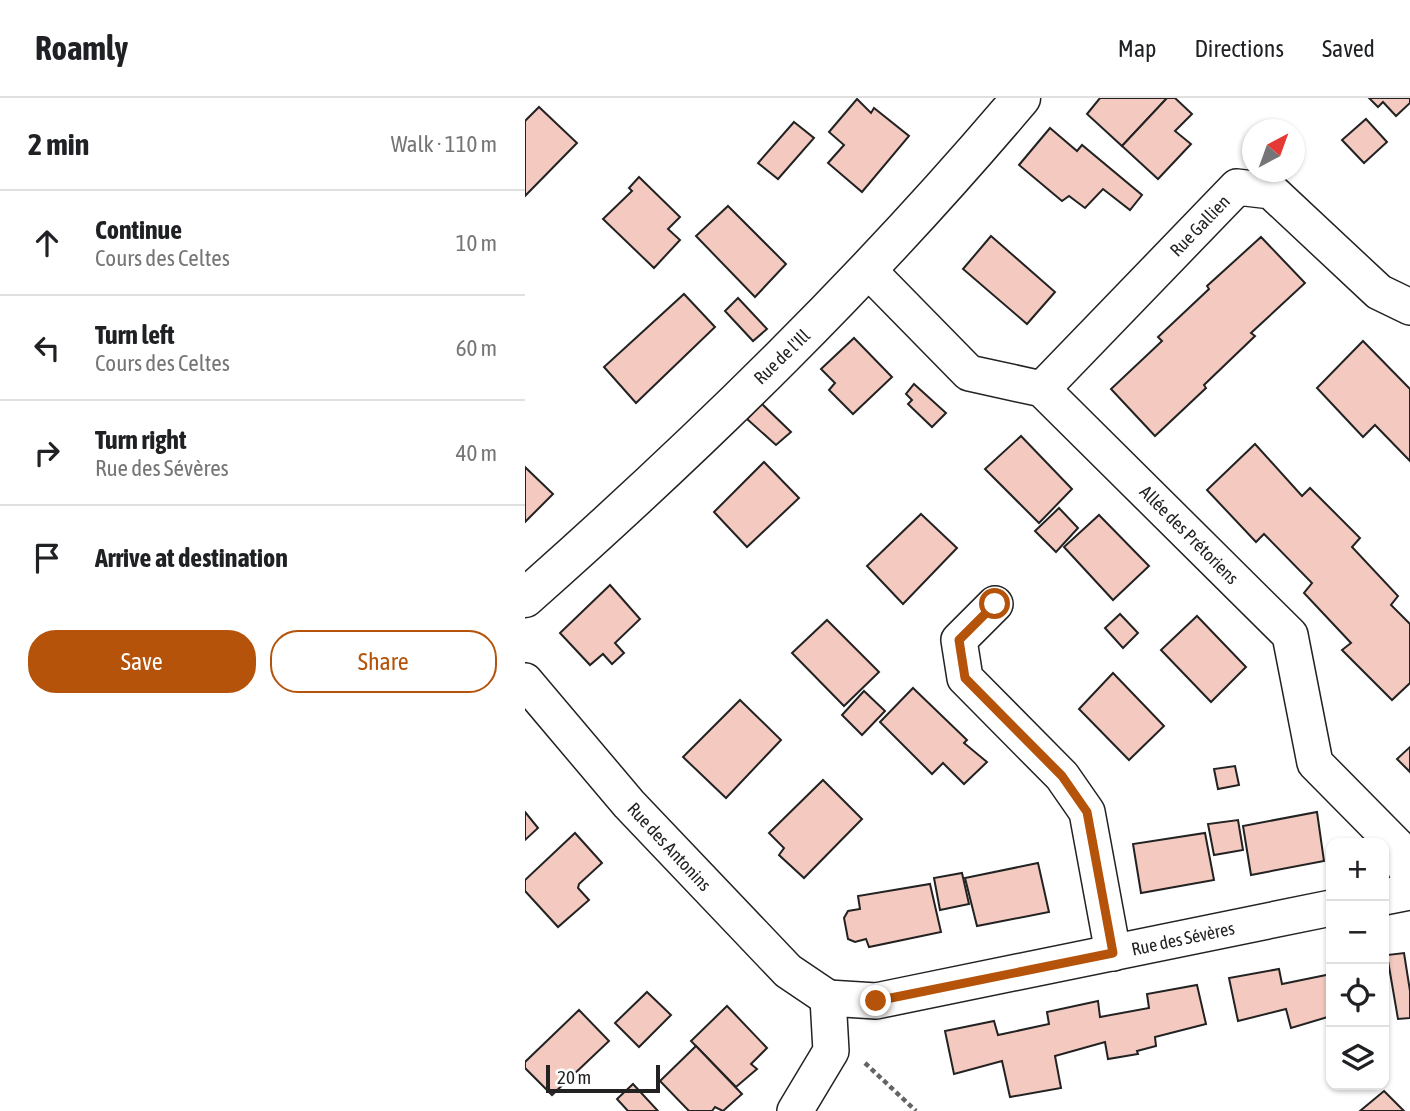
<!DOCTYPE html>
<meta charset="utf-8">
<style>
body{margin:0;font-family:"Asap Condensed",sans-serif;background:#f2f2f2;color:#202124}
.controls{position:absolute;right:21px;bottom:21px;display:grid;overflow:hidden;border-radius:14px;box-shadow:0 2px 5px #0004}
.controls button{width:63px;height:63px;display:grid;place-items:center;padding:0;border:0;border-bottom:2px solid #e0e0e0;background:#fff;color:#202124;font:35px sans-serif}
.compass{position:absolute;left:717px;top:21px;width:63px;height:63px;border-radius:50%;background:#fff;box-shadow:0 2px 5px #0004;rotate:41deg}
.scale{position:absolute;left:21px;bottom:18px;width:114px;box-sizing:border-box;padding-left:7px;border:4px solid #222;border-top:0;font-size:19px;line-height:24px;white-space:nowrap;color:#222;-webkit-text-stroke:5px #fff;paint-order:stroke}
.stop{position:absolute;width:21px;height:21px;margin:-16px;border:5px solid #b45309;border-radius:50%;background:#fff}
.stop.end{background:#b45309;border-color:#fff;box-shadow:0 2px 7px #0008}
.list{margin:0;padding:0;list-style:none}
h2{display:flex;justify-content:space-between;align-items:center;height:91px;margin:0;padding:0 28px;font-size:30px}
h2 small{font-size:23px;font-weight:400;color:#757577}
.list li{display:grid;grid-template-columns:46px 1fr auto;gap:21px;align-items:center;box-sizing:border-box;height:105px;padding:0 28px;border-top:2px solid #e0e0e0}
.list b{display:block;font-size:26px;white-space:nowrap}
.list p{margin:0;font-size:23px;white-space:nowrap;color:#757577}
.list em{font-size:23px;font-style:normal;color:#757577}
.actions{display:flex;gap:14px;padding:21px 28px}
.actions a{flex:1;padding:16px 0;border:2px solid #b45309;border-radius:28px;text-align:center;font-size:24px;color:#b45309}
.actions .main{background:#b45309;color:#fff}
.icon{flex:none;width:38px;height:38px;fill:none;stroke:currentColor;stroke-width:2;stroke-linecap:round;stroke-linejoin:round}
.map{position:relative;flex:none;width:885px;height:1013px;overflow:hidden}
header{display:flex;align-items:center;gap:42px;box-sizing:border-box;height:98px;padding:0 35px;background:#fff;border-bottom:2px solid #e0e0e0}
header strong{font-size:33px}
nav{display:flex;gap:38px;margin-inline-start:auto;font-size:24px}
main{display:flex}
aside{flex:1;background:#fff}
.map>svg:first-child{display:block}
.building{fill:#f3c9c0;stroke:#222;stroke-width:2}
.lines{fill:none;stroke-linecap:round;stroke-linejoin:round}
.street-casing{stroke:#222;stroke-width:38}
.secondary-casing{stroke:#222;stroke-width:41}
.path{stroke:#646464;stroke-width:4.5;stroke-dasharray:5 3.5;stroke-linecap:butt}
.street{stroke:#fff;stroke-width:35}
.secondary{stroke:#fff;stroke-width:38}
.route{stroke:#b45309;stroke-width:9}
.labels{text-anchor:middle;stroke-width:5;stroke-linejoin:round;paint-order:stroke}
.street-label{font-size:18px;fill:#222;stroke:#fff}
</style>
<header>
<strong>Roamly</strong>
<nav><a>Map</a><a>Directions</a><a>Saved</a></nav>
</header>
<main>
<aside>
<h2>2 min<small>Walk · 110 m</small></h2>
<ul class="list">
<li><svg class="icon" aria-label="ahead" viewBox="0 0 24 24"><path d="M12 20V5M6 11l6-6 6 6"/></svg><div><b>Continue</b><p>Cours des Celtes</p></div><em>10 m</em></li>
<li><svg class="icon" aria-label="left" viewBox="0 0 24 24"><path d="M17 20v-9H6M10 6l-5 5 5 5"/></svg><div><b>Turn left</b><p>Cours des Celtes</p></div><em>60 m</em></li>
<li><svg class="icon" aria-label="right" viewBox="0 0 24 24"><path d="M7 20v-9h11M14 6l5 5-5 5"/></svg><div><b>Turn right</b><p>Rue des Sévères</p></div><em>40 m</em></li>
<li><svg class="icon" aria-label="arrive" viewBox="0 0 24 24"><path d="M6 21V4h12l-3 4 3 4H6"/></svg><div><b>Arrive at destination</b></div></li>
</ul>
<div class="actions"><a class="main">Save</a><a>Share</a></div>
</aside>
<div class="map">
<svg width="885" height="1013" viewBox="0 0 885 1013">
<rect width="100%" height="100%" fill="#fff"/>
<g class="building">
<path d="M575,0H642L597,48L562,16Z"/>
<path d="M642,0H650L667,16L650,33L666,46L633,81L597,48Z"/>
<path d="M844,0H885V5L871,18L858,4L853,9Z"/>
<path d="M332,1L346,15L349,10L384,38L337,94L303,65L319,47L304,34Z"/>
<path d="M14,9L52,45L0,98V23Z"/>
<path d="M841,21L862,44L839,65L817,42Z"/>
<path d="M269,24L289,40L253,81L233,65Z"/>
<path d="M525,30L552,53L557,47L617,97L605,112L578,91L560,110L544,98L537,103L494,67Z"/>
<path d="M114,79L155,119L143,131L155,142L129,170L78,121L107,93L104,90Z"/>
<path d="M203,108L261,166L230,199L171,138Z"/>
<path d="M466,138L530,194L502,226L438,171Z"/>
<path d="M736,139L780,185L726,235L730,238L679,287L681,290L630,338L586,291L637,243L633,239L684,191L682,188Z"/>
<path d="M159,196L190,229L111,305L79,269Z"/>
<path d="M213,200L242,231L228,243L200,213Z"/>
<path d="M329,240L367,279L328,316L304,292L310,285L296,271Z"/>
<path d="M838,243L885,291V363L850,327L838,339L792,290Z"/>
<path d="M389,286L421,315L407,329L383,306L387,302L381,296Z"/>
<path d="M237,306L266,334L251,347L222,321Z"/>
<path d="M496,338L547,391L514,425L460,371Z"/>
<path d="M730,346L777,398L785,390L835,440L827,449L873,498L866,507L885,526V585L867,602L817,552L826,545L779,495L787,485L739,436L731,444L682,392Z"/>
<path d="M239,364L274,400L222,449L189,414Z"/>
<path d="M0,369L28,396L0,424Z"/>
<path d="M534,410L553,430L531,454L510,433Z"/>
<path d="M396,416L432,450L378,506L342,468Z"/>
<path d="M574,417L624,468L588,502L539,449Z"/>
<path d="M85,487L115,521L90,545L99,555L87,566L78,556L65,567L35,535Z"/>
<path d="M595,516L613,535L598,550L580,530Z"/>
<path d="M672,518L721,569L686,604L636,552Z"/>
<path d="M302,522L354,574L319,608L267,555Z"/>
<path d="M588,575L639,628L604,662L554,611Z"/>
<path d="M388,590L442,642L439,645L462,664L439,686L418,665L407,676L355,624Z"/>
<path d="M339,593L360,613L337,637L317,617Z"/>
<path d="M215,602L256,642L201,700L158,659Z"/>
<path d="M885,649V674L872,661Z"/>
<path d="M710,668L714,687L693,691L689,671Z"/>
<path d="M298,682L337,721L279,780L254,757L259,750L244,735Z"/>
<path d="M0,714L13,730L0,742Z"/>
<path d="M792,714L799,763L726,777L718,728Z"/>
<path d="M713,722L718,752L689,757L683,726Z"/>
<path d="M50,735L77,765L54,786L53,790L64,802L33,829L0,793V782Z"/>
<path d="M680,735L689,782L616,795L608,746Z"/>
<path d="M513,765L524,814L452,828L440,780Z"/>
<path d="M437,775L444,806L415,812L409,780Z"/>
<path d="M405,786L416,834L344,849L341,841L330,844L323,841L319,820L323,813L335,811L333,798Z"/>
<path d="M879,855L885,893V920L873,921L862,857Z"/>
<path d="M754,871L757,886L806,876V918L766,930L761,911L713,923L704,880Z"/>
<path d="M672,887L681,926L630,939L631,948L612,953L613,956L583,961L580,944L530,958L536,990L485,999L477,963L429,976L420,933L469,923L473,937L524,926L522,914L573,903L575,919L624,910L622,896Z"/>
<path d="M122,894L146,917L114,949L90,925Z"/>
<path d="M202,908L242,950L226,966L232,971L211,989L166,943Z"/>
<path d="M54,912L84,943L27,997L0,970V964Z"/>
<path d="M171,948L217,996L198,1013L190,1009L187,1013H164L135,983Z"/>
<path d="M108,986L133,1013H103L92,1001Z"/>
<path d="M859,993L879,1013H835Z"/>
</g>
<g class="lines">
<g class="street-casing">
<g id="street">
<path d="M344,173L444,275L517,291L765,537L790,665L871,747L885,782"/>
<path d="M517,291L712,89L746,93L854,194L885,209"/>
<path d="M470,506L434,542L440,580L537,678L562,714L588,855"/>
<path d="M0,583L104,706L263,873L303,900"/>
<path d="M859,799L885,794"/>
<path d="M303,900L351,903L806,810"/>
<path d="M270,1013L306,953L303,900"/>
</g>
</g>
<g class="secondary-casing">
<path id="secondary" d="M0,500C177,343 343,181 496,0"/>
</g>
<path class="path" d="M340,965L391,1013"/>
<use href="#street" class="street"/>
<use href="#secondary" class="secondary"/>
</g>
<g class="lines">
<path class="route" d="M351,903L588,855L562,714L537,678L440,580L434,542L470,506"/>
</g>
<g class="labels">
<g class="street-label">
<text transform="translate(675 128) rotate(-46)" y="6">Rue Gallien</text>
<text transform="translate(257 259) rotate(-44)" y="6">Rue de l'Ill</text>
<text transform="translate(664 437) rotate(45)" y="6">Allée des Prétoriens</text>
<text transform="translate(144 749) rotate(47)" y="6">Rue des Antonins</text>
<text transform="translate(658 841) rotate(-12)" y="6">Rue des Sévères</text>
</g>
</g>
</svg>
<div class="controls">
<button>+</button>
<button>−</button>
<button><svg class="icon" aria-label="locate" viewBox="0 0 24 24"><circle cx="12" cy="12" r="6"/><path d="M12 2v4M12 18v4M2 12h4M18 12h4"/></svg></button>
<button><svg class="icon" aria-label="layers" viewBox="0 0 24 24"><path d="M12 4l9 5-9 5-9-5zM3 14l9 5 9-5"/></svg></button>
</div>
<svg class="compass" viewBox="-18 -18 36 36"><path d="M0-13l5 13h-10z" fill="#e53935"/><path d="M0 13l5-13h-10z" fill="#757577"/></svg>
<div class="scale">20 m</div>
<div class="stop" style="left:470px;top:506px"></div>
<div class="stop end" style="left:351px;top:903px"></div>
</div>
</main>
